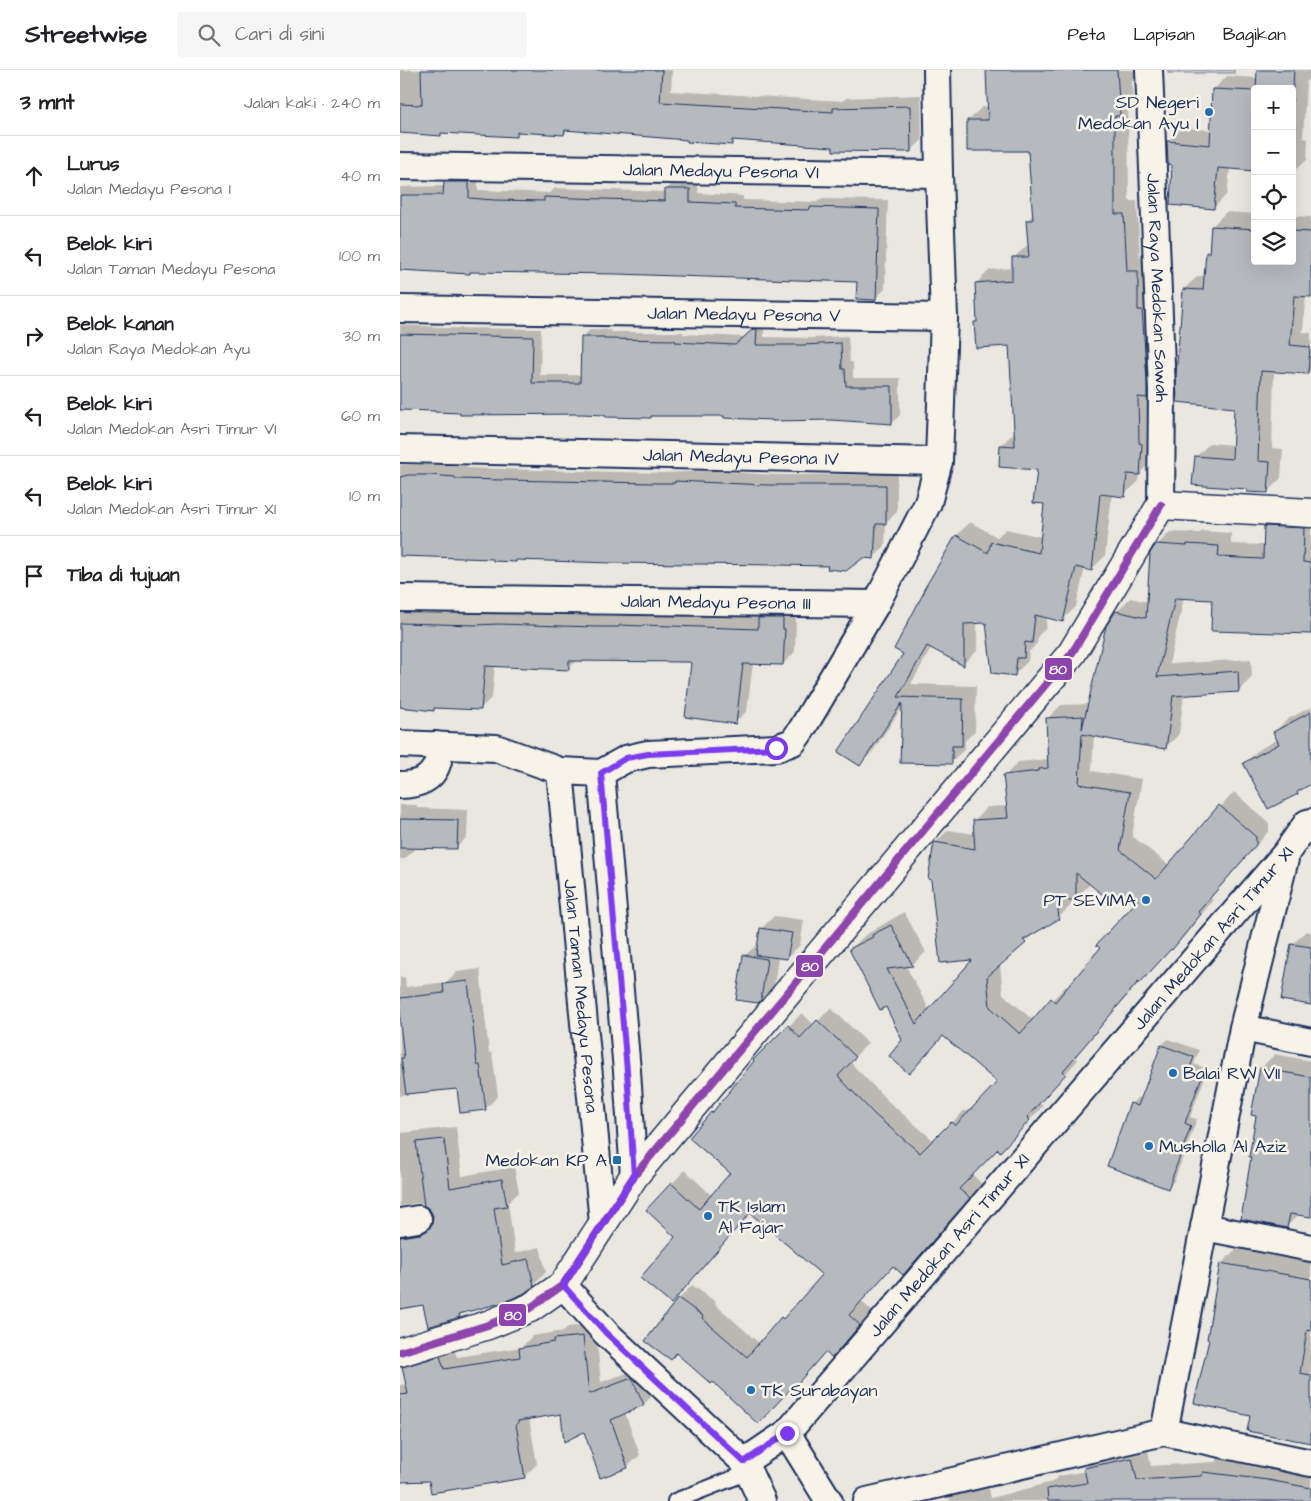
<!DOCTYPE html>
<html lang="id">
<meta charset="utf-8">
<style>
body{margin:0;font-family:"Architects Daughter",sans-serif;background:#f6f6f6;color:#202124}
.controls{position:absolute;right:15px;top:15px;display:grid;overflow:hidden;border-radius:5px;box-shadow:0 5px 20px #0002}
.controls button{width:45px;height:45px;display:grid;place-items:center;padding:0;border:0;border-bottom:1px solid #e0e0e0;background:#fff;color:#202124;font:25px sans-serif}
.stop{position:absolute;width:15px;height:15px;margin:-11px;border:4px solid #7c3aed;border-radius:50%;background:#fff}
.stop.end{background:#7c3aed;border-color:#fff;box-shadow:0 1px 5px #0008}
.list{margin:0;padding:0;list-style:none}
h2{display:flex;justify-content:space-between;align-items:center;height:65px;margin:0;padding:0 20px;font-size:21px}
h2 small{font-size:16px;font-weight:400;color:#757577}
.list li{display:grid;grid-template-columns:32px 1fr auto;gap:15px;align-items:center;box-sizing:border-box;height:80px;padding:0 20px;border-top:1px solid #e0e0e0}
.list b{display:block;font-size:19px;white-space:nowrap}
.list p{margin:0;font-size:16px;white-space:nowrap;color:#757577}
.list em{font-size:16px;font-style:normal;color:#757577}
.icon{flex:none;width:28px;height:28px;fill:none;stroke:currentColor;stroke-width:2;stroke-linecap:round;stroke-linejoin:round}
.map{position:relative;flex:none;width:911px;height:1431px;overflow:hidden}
header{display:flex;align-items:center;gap:30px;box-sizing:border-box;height:70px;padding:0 25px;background:#fff;border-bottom:1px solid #e0e0e0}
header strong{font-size:24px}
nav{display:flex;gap:28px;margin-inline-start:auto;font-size:18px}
.search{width:350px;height:45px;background:#f6f6f6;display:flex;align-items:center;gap:12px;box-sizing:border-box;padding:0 18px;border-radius:5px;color:#757577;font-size:19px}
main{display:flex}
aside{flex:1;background:#fff}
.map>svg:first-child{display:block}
.green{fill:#cbcccd;stroke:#737e96}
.shadow{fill:#0003;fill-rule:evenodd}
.building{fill:#b6babf;stroke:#1b2f5e;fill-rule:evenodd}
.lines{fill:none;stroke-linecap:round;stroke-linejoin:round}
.lane-casing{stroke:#1b2f5e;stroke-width:18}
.street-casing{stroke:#1b2f5e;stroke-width:30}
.secondary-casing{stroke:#1b2f5e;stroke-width:31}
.lane{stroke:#f7f3e8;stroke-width:14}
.street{stroke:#f7f3e8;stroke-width:26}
.secondary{stroke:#f7f3e8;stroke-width:28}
.bus-1-casing{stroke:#f7f3e8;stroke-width:11}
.bus-1{stroke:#8e44ad;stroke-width:8}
.route{stroke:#7c3aed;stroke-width:6}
.poi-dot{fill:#1f6fb2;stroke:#f7f3e8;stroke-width:2}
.labels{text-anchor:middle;stroke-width:5;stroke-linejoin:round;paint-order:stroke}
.poi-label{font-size:18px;fill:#1b2f5e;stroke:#f7f3e8;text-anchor:start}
.street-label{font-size:18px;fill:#1b2f5e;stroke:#f7f3e8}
.line-badge{stroke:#f7f3e8;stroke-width:2}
.badge-label{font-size:14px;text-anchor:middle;font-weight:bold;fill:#fff}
</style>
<header>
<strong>Streetwise</strong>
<div class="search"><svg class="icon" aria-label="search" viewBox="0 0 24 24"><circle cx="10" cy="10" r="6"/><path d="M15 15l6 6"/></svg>Cari di sini</div>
<nav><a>Peta</a><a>Lapisan</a><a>Bagikan</a></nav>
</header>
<main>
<aside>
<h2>3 mnt<small>Jalan kaki · 240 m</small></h2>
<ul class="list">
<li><svg class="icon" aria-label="ahead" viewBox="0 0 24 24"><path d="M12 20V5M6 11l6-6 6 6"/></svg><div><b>Lurus</b><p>Jalan Medayu Pesona I</p></div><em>40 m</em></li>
<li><svg class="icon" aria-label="left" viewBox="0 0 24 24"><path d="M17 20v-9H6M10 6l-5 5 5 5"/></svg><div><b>Belok kiri</b><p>Jalan Taman Medayu Pesona</p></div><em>100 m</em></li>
<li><svg class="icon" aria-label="right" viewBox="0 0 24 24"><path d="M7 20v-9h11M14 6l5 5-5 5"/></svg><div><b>Belok kanan</b><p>Jalan Raya Medokan Ayu</p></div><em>30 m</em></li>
<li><svg class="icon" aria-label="left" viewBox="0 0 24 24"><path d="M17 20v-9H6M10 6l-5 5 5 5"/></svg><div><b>Belok kiri</b><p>Jalan Medokan Asri Timur VI</p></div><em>60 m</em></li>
<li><svg class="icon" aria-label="left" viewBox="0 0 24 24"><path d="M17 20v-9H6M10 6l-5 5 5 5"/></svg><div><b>Belok kiri</b><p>Jalan Medokan Asri Timur XI</p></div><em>10 m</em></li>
<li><svg class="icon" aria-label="arrive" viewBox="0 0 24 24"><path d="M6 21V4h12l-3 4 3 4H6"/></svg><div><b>Tiba di tujuan</b></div></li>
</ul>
</aside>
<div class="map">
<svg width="911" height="1431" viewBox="0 0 911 1431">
<rect width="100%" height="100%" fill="#eae7e0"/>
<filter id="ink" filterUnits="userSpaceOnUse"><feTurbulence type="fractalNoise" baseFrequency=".02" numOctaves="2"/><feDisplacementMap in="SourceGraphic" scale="10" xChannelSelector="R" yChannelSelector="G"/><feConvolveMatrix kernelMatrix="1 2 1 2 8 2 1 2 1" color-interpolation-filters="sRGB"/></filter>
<g filter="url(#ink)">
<rect class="green" x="768" y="0" width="66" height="3"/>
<g class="shadow">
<path d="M0,0H272L271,21L443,31L446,28L521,25L522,70L511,81L336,69L331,74L288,69L168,59L164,64L121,61L116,65L43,62L40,65L0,62Z"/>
<path d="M587,0H745L734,11H732L733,31L728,36L729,131H737L740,188H751L753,390L739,404L738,412L724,425L712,424L705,486L692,499L685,498L676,537L662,550L647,546L646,558L638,566L637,573L629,582L628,591L614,605L587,552H577V581L563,594L532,577L511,614L576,616L575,661L565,671V679L551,692L503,636L473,681L460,694L505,584L556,466L570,452L597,467L606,459L642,467L645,433L638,398L601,375L615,362L610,275L576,253L578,250L576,213L590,200L613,198V188L629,174L627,150L634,144L629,80L569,50L582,37H589Z"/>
<path d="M858,0H911V7L906,12L903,68L908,69L907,90L892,103V19H855V100L830,98L827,124L814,138L773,93L768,71L782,58L812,60L813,20L827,6L858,8Z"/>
<path d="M54,103L78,104V120L104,121L150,123L155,118L267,122V119L276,110H298V123L343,126V130L417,132L420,129L488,130L485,219L476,228L458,211L241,203L0,199V117L45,116V112Z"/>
<path d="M826,142L855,144V191H892V146L911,147V226L906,225L903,262L911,263V300L907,303L874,301L872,378L883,379L881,408L867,422L848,417L796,387L810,373L834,375L835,337L784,219L798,206H806L808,183L811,180L812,156Z"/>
<path d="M362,252H364V267L411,268L448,266L450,292H453V308H500V345L492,353L325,345L61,341L0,339V255L44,257V258L141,259L140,305H181L182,267L191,259L211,260V262H283V264L344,267Z"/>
<path d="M0,395H43L66,396V398L263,403L310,401L379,405L497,404V442L486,452L485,476L474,487H462L429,495L118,489L116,490L41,485H0Z"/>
<path d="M879,443L911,445V563L813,529L784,528L769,594L851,589L852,607L839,621L784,624L779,664L766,677L694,665L692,701L742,709L732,766L769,795L834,722L869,753V761L810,828L813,830L785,865L739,912L675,987L678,990L639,1033L643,1036L614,1067L598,1078L572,1104L582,1114L517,1190L503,1203L494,1195L461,1231L472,1241L432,1286L426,1281L398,1311L277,1282L271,1288L279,1229L292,1215L316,1232L315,1234L360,1274L424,1205L351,1142L271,1232L277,1167L248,1139L285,1100L312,1126L332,1103L312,1043L322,1033L356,991L355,990L402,943L414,955L431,938L468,973L450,992L488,1031L534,1071L565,1040L569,1043L599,1012L544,965L509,1003L504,971L486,935L451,879L464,866L504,842L526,882L512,895L506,896L530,941L575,889L535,773L548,760L575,764L574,751L587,737L608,736L605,706L618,692L649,689L648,648L661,635L689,634L717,542L730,528L748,532L757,475L770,462L800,463L802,461L831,463V474L865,475V457ZM689,812L741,828L668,918L666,916L633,950L603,924L600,894L638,860L658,848L671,835V829H675L689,815Z"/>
<path d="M371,536L394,537V548H396L395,582L383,594L353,593L347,641L335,652L293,592L178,590L168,599L95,595L92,627L80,639L36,637L33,639L11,637L9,639L0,638V541L88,544L111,542L207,546H230L232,544L254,545L256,544L360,547Z"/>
<path d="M911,637V714L845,693L858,680L878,669L874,662L888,649Z"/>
<path d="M0,735H17V738L68,740L67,767L56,778H16L5,789H0Z"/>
<path d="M374,846L404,850L400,875L387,888L378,887L374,916L358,932L344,886L359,873L361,859Z"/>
<path d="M906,861L911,862V934L883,929L893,874Z"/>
<path d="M80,899L89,983H92L98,1026L86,1038L58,1018L32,1022L31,1016L0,1026V907H5L6,917L46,912L57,902Z"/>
<path d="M768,969L799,980L794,994L808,999L790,1047L797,1049L774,1111L768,1117L731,1034L738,1027L742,1029L762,975Z"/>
<path d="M875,984L911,991V1146L899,1144L887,1156L852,1086L861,998Z"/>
<path d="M56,1057L62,1106L114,1097L119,1122L108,1133L115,1183L140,1177L146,1202L134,1215L64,1241L59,1246L24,1234L0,1238V1147L16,1155L33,1152L34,1146L30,1138L24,1134L16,1133L0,1136V1063Z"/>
<path d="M837,1178L911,1191V1372L851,1345L810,1269L821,1194Z"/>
<path d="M195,1254L201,1312L244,1297L256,1322L244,1334L225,1343L240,1385L227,1397L162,1343L129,1348L137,1394L125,1406L0,1411V1315L7,1314L3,1298L15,1285L52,1274L57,1287L122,1277L132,1266L163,1261L168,1257Z"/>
<path d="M747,1374L751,1396L815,1392L819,1388L911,1401V1431H548L553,1425L589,1419L591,1428L652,1412L659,1406L686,1401L685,1398L700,1383Z"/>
</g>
<g class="building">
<path d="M21,0H262L260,32L433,42V38L510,36L511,82L433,81V77L332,70V75L287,72V70L165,60L164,65L117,62V67L41,63V66L0,63V34L22,35Z"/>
<path d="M586,0H717L720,46H715V144H724L727,201H738V240H742L747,310V328L738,327L739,373L742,374L740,405L727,404L725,427L700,424L692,501L676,497L663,552L635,545L632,573L625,572L624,588H617L615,606L592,603L586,553L564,554V596L527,576L498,627L563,629L562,676H552V694L500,693L502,633L460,696L438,682L503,584L494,579L524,522L523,521L556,465L588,483L591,472L639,483L644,434L633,433L637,400L599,397L600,375L615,376L609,276L576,278L574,252H577L575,213L612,210V187H629L626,150H633L628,81H567V50H588Z"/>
<path d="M857,0H894L892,31V19H856Z"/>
<path d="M812,19L855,21V101L818,98L814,139L770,135L772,95L768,94L767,71L810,75Z"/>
<path d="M892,82H895L894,105H892Z"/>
<path d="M44,112H69V128L94,130L144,131V127L265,131V119H290V132L335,134V138L409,140L410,137L479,139L476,230L456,229L457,212L217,204L70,202V204L0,200V125H43Z"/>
<path d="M811,156L855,159V191H892V161L911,162V227L894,226L890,275L910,277L908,304L861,301L858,391L870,392L868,423L847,422V419L792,415L795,386L832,389L834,338L777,332L776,305L783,219L803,220L806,182L809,183Z"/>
<path d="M353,259H357L356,275H402L441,273L442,299H445L446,316H492V354L431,350L372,351V350L324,348V346H251V348L205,347V345L182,344L60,345V343L35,342V341L0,340V264L133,267L132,313H180L181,267H204V269L275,270V272L335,275Z"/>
<path d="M8,405H31L55,407V409L251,413H275V411L367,415H486V454H476L474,489L463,488L446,501L427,499L428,496L377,495L212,493L116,490V492L93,491V489L0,486V407Z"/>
<path d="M864,456L904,458L903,492L911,493V564L811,561L812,530L775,528L757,607L838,601L839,622L773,626L766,679L733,674L682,664L679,714L730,722L720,780L756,809L819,735L856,767V775L798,842L801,844L772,880L771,879L739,914L738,912L663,1001L666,1004L627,1047L630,1050L600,1082L598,1079L559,1119L570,1128L503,1205L493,1196L449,1245L460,1255L432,1288L425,1282L398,1313L397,1312L358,1354L313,1312L311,1314L276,1283L271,1290L245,1271L278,1228L303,1246L302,1248L347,1287L381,1247L383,1249L422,1205L350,1143L271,1234L240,1208L275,1167L246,1140L271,1113L299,1139L330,1103L289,1068L311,1042L312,1043L354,991L353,990L388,955L400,968L417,950L456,987L438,1006L475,1045L520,1083L551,1052L555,1056L597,1012L543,966L509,1004L489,986L502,970L486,937L480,940L449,879L473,867L472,865L491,855L513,896L487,899L516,954L572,890L540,893L531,810L528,809L534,772L575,779L573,750L608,748L603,705L639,701V699L648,698L646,648L683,646L682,659L706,556L716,541L746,548L750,483L756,474L787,476V474L819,476L818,487L863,489ZM676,803L709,830H738L696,875L700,878L655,932L651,928L620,964L590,937L587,907L626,873L623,870L659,849L657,830H676Z"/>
<path d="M358,548H383V559H385L383,595L343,594L336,654L285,647L291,593L289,592L169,591V600L85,596L81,640L34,638V641L0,637V553L76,555L98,554L195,557H219L220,555L243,556V555L358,559Z"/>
<path d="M911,642V714L897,722L898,724L868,739L843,693L879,674L873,662Z"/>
<path d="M0,749L58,750L57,779L0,778Z"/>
<path d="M360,858L392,863L387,889L356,885Z"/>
<path d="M891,874L911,877V935L881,930Z"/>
<path d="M343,885L367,889L361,930L358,933L336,930Z"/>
<path d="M68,911L77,995H80L86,1040L60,1043L57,1019L6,1024L1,988H4L0,953V928L44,923L43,914Z"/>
<path d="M761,975L794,987L789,1000L802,1006L785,1053L791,1056L768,1119L707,1096L730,1033L738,1036Z"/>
<path d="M860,998L911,1007V1147L890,1144L887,1158L841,1149L851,1087H849L856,1046L851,1045Z"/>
<path d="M44,1069L50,1118L102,1109L107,1136L94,1138L102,1195L128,1189L134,1216L123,1224L101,1233L59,1244L60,1247L28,1257L23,1235L0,1239V1167L21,1164L28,1160L32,1154L33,1146L30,1140L24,1136L16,1072Z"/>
<path d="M820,1193L911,1209V1261L907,1260L900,1303L911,1305V1373L847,1361L850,1346L794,1333L809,1270L807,1269Z"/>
<path d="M183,1266L189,1324L232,1308L244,1335L211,1350L228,1398L200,1408L184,1362L164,1372L161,1344L118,1351V1354H116L125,1408L31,1423L29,1411L0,1412V1325L8,1324L2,1297L40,1286L44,1299L120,1287L119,1278L154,1272V1269Z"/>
<path d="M732,1388L737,1410L802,1406L803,1402L868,1410L911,1418V1431H648L647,1419L687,1413L684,1398Z"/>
</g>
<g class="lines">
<g class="lane-casing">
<path id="lane" d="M275,1431L349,1402"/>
</g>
<g class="street-casing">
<g id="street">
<path id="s1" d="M749,0L762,320L761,435"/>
<path id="s2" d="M0,96L539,104L537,0"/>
<path id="s3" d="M0,239L544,247L539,104"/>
<path id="s4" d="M0,379L539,391L544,247"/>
<path id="s5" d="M0,528L476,534L528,433L539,391"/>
<path d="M0,674L96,678L160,701L201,703"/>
<path id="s6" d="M160,701L203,1153"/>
<path d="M201,703L227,1001L234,1106"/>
<path d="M201,703L226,689L248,684L376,678L393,672L402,659L476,534"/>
<path d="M0,715C17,715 33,710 38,691C39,686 37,680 36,675"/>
<path d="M843,958L911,972"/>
<path d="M0,1152L18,1149"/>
<path d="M804,1157L911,1178"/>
<path d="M163,1215L206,1263L344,1392L362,1431"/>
<path d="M764,1362L843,958L885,789"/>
<path d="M387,1363L429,1431"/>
<path id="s7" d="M344,1392L387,1363L886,783L907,753L911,752"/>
<path d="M467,1431L764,1362L911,1393"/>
</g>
</g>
<g class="secondary-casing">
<path id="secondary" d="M0,1282L88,1255L130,1238L163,1215L234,1106L672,583L761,435L911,443"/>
</g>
<use href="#lane" class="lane"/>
<use href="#street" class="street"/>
<use href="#secondary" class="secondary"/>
<g class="bus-1-casing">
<path id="bus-1" d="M0,1282L88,1255L130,1238L163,1215L234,1106L672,583L761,435"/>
</g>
<use href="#bus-1" class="bus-1"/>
</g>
</g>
<g class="lines" filter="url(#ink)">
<path class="route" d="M376,678L248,684L226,688L201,703L227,1001L234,1106L163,1215L206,1263L344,1392L387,1363"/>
</g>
<g class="poi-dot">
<circle cx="809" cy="42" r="5"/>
<circle cx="746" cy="830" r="5"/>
<circle cx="773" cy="1003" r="5"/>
<circle cx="749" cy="1076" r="5"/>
<rect x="212" y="1085" width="10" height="10" rx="2.5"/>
<circle cx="308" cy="1146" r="5"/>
<circle cx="351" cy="1320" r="5"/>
</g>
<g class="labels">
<g class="poi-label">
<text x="799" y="38" text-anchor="end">SD Negeri<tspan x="799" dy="21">Medokan Ayu I</tspan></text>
<text x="736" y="836" text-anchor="end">PT SEVIMA</text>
<text x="783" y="1009">Balai RW VII</text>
<text x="759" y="1082">Musholla Al Aziz</text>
<text x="207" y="1096" text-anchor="end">Medokan KP A</text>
<text x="318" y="1142">TK Islam<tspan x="318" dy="21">Al Fajar</tspan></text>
<text x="361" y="1326">TK Surabayan</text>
</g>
<g class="street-label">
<text dy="6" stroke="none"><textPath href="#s2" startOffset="321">Jalan Medayu Pesona VI</textPath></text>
<text dy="6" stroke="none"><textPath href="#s1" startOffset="218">Jalan Raya Medokan Sawah</textPath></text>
<text dy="6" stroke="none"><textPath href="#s3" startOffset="344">Jalan Medayu Pesona V</textPath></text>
<text dy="6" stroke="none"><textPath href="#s4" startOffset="341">Jalan Medayu Pesona IV</textPath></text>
<text dy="6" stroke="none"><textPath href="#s5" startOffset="316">Jalan Medayu Pesona III</textPath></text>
<text dy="6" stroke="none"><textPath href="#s7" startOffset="705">Jalan Medokan Asri Timur XI</textPath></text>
<text dy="6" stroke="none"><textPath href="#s6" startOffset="226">Jalan Taman Medayu Pesona</textPath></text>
<text dy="6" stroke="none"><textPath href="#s7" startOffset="300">Jalan Medokan Asri Timur XI</textPath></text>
</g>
</g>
<g class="line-badge">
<rect x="644" y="587" width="29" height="24" rx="5" fill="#8e44ad"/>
<rect x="395" y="884" width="29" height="24" rx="5" fill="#8e44ad"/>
<rect x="98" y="1233" width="29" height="24" rx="5" fill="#8e44ad"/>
</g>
<g class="badge-label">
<text x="658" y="604">80</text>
<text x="410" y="901">80</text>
<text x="113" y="1250">80</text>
</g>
</svg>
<div class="controls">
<button>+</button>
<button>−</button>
<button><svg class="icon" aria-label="locate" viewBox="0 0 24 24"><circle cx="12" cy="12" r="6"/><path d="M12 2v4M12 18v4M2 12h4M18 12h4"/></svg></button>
<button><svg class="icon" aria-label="layers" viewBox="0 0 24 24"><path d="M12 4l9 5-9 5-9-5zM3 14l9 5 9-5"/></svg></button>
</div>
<div class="stop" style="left:376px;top:678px"></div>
<div class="stop end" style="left:387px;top:1363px"></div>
</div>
</main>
